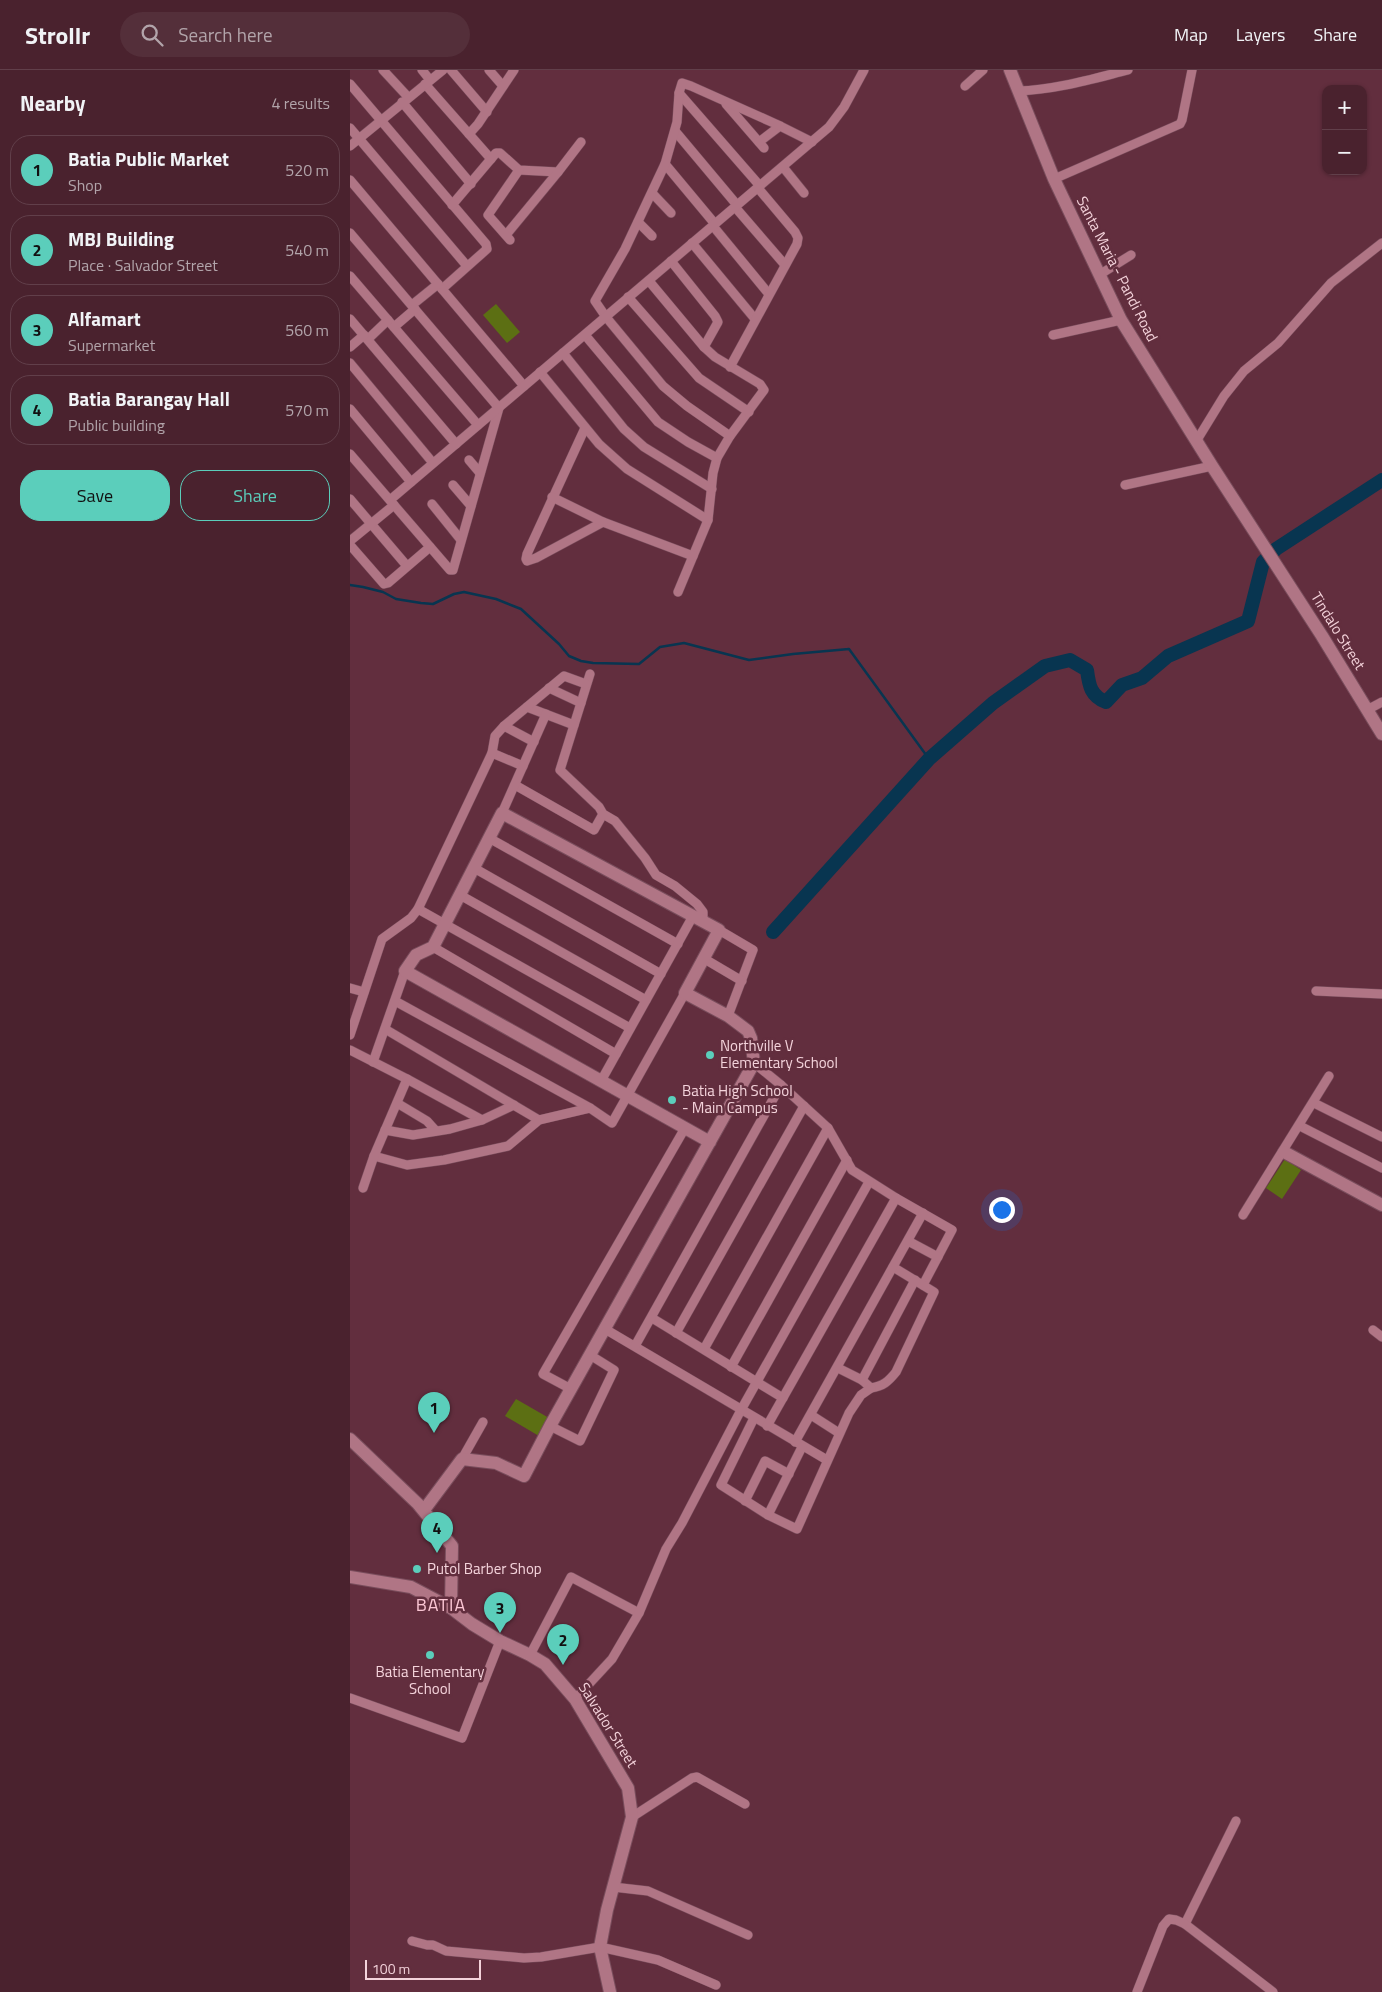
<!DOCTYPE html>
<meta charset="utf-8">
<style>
body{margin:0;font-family:"Titillium Web",sans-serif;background:#542f3a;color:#f1f3f6}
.controls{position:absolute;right:15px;top:15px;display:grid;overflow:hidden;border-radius:10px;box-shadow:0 1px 4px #0004}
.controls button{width:45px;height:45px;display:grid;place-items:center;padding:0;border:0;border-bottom:1px solid #613f4a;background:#4a222e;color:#f1f3f6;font:25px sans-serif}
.scale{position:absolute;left:15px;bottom:12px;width:116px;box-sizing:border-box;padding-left:5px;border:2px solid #f4d3db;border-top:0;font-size:14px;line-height:18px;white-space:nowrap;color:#f4d3db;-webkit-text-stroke:4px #622e3e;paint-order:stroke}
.you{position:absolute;left:651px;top:1139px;width:18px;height:18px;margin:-12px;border:4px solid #fff;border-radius:50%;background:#1a73e8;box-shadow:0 0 0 8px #1a73e833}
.badge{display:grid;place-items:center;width:32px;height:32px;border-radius:50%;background:#5bcebb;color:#111;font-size:16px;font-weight:700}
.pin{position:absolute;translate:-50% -41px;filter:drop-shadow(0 1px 2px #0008)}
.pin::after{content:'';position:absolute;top:26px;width:18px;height:15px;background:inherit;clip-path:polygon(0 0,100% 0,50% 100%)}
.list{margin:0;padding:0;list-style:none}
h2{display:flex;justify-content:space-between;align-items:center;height:65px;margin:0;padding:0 20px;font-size:21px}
h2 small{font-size:16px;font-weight:400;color:#b2a4aa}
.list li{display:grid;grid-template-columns:32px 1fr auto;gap:15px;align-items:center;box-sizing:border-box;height:70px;margin:0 10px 10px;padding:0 10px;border:1px solid #613f4a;border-radius:20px}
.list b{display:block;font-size:19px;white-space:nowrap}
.list p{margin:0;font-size:16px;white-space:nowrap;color:#b2a4aa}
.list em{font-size:16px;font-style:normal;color:#b2a4aa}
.actions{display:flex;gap:10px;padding:15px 20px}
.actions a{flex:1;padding:11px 0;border:1px solid #5bcebb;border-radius:20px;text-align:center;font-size:18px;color:#5bcebb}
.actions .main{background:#5bcebb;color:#111}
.icon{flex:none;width:28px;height:28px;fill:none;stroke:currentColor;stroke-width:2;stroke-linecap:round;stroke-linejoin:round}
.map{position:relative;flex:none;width:1032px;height:1922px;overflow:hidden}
header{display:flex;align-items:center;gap:30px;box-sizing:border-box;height:70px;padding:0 25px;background:#4a222e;border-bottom:1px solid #613f4a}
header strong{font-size:24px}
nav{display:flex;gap:28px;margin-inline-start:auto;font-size:18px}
.search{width:350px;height:45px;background:#542f3a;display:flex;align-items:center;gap:12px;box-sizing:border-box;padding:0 18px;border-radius:28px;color:#b2a4aa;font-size:19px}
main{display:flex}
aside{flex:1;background:#4a222e}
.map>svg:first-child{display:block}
.green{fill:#5c6f13}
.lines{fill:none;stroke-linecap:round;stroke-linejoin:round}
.stream{stroke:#083550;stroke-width:2.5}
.river{stroke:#083550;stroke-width:14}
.street-casing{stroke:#794d5c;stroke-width:10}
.secondary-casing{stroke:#794d5c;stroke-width:14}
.street{stroke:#b07585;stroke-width:9}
.secondary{stroke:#b07585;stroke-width:12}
.poi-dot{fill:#5bcebb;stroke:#622e3e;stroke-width:2}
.labels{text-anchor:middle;stroke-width:5;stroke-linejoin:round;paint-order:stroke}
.street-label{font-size:15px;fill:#f4d3db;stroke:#622e3e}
.poi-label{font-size:15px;fill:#f4d3db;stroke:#622e3e;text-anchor:start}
.quarter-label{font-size:18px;letter-spacing:1px;fill:#fbc6d4;stroke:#622e3e}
</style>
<header>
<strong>Strollr</strong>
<div class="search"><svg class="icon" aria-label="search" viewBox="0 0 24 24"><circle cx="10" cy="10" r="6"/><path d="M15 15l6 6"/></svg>Search here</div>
<nav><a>Map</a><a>Layers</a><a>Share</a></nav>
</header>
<main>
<aside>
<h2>Nearby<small>4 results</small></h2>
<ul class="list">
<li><span class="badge">1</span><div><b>Batia Public Market</b><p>Shop</p></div><em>520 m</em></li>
<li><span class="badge">2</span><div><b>MBJ Building</b><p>Place · Salvador Street</p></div><em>540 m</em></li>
<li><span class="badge">3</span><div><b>Alfamart</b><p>Supermarket</p></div><em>560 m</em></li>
<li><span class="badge">4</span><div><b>Batia Barangay Hall</b><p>Public building</p></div><em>570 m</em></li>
</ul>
<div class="actions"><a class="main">Save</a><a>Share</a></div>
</aside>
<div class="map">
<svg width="1032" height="1922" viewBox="0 0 1032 1922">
<rect width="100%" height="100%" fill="#622e3e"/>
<g class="green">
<path d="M146,234L170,262L157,273L133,245Z"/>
<path d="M935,1089L951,1100L932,1129L916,1118Z"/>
<path d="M166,1329L199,1348L189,1366L155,1346Z"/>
</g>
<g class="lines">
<path class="stream" d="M0,515L13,517L33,522L46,529L71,533L83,534L104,524L114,522L146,529L171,539L209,574L219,586L231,591L243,593L289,594L310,577L334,573L399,590L443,584L499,579L579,689"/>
<path class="river" d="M423,862L579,689L643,633L695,596L720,590L737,600C739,616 741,626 756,632L772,615L792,608L818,586L898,551L913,492L926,479L1032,410"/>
<g class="street-casing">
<g id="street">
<path d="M33,0L58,27"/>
<path d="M72,0L80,10"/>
<path d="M101,0L137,42"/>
<path d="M139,0L153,16"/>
<path d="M0,14L136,174L137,179L92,219"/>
<path d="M75,14L141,89"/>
<path d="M615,16L633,0"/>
<path d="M668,21C705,20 742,9 778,0"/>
<path d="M329,23L410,116"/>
<path d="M52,32L121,114"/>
<path d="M376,34L414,78"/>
<path d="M0,58L117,196"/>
<path d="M325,61L387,135"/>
<path d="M119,64L128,54L164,0"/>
<path d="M409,72L430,56"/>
<path d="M0,76L93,0"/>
<path d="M315,94L365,154"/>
<path d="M433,97L454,123"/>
<path d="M704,109L830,54L832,50L842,0"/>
<path d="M0,110L174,316"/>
<path d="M302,123L321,143"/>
<path d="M102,135L146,83H150L169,100L208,102L231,72"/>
<path d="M385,137L435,195"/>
<path d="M288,152L302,166"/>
<path d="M363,156L418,223"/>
<path d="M0,163L149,338L103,500H100L0,384"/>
<path d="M156,165L208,102"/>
<path d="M160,170L138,145L169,100"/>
<path d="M342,173L405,249"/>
<path d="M321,191L365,246L368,252L354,277"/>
<path d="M749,205L781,185"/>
<path d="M0,206L128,355"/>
<path d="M299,211L354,277L365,287L410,314L414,320L380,366L367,388L363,403L358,450L328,522"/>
<path d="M278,227L349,308L399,342"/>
<path d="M62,235L88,214"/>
<path d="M0,249L106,374"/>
<path d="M44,257L65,239"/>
<path d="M235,265L308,352L338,372L367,388"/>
<path d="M703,265L771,250"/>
<path d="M18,269L38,250"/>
<path d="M0,277L14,265"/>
<path d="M213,283L274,359L294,377L362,419"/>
<path d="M0,293L83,393"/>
<path d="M380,297L447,174L448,168L445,162L408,118"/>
<path d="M190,302L249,374L277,399L358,450"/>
<path d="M0,339L61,412"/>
<path d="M235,358L177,484L176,489L177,491L186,488L253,452L343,486"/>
<path d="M380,366L337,336L313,316L256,247L245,231L275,179L315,94L327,52L329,23L332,13L341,16L426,54L462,72"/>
<path d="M847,370L874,326L894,301L928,273L981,213L1032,173"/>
<path d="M119,390L130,403"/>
<path d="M103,415L121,436"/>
<path d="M775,415L862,396"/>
<path d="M202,427L253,452"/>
<path d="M0,429L57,496"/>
<path d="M40,430L479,57L494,37L514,0"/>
<path d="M82,434L111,470"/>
<path d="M0,471L44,435"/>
<path d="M0,475L34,514L38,513L80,477"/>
<path d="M240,604L210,700L249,737L253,744L265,751L295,788L306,805L325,816L347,834L353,842V851"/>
<path d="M199,618L231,633"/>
<path d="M177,637L224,655"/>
<path d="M1017,640L1032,632"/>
<path d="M154,656L184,672"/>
<path d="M142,683L173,696"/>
<path d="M165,715L244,760L253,744"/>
<path d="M152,743L196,644"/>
<path d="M139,768L328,874"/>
<path d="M124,798L311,904"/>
<path d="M110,825L296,930"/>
<path d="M68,839L280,958"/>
<path d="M369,860L403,880L378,946"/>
<path d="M83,877L266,984"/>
<path d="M353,888L392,911"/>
<path d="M0,918L14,922"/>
<path d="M966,921L1032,924"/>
<path d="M45,931L240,1038"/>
<path d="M35,959L189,1050"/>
<path d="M0,965L32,869L61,848L68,839L142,683L145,666L154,656L214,606L236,614"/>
<path d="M0,980L57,1009L132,1050"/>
<path d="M23,992L55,901"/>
<path d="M404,993L431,1015L478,1058L502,1100L546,1128L602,1160L573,1215"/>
<path d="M251,1011L343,846"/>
<path d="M47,1033L77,1051L86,1061"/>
<path d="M964,1033L1032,1067"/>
<path d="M950,1056L1032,1098"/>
<path d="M35,1060L63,1065L100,1059L132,1050L164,1035"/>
<path d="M24,1086L57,1095L94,1090L158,1076L189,1050L240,1038L262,1053L335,923"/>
<path d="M13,1118L24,1086L57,1009"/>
<path d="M893,1145L979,1006"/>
<path d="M558,1171L588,1187"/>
<path d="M302,1248L433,1328"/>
<path d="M255,1259L477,1390"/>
<path d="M1023,1260L1032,1267"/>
<path d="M326,1263L454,1036"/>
<path d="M285,1276L431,1015"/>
<path d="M354,1279L478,1058"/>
<path d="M381,1297L497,1090"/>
<path d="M488,1298L512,1310L521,1318C533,1316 538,1312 546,1302L584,1222L543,1197"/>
<path d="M512,1310L565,1210"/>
<path d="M221,1319L193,1304L335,1058"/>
<path d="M461,1345L489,1363"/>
<path d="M404,1348L371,1415L418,1445L447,1459L499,1343L511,1325L521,1318"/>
<path d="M200,1356L230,1371L264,1300L240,1285"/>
<path d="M417,1356L546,1128"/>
<path d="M445,1372L573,1143"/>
<path d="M112,1389L133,1352"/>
<path d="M395,1431L415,1391L439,1404"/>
<path d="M418,1445L452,1377"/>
<path d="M180,1585L221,1507L289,1543"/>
<path d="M0,1628L112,1668L150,1571"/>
<path d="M225,1629L262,1589L289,1543L316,1479L332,1453L391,1340L519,1112"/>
<path d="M282,1747L342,1708L347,1707L395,1734"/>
<path d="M263,1817L298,1821L398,1865"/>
<path d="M835,1854L886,1751"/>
<path d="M62,1871L77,1875H83L96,1881L174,1888L191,1887L250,1877L308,1890L366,1915"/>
<path d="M787,1922L813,1856L819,1849L826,1850L835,1854L923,1922"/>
</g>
</g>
<g class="secondary-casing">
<g id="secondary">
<path d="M660,0L704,109L771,250L862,396L972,566L1032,664"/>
<path d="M934,1082L1032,1135"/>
<path d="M0,1369L68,1434L102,1476L101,1538"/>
<path d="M74,1440L112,1389L146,1393L174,1406L200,1356L404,993L401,968L398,961L378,946L335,923L369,860L152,743L83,877L66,885L55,901L360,1072"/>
<path d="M0,1507L61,1517L101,1538L122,1554L150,1571L180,1585L195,1594L225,1629L278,1718L282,1747L257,1840L250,1877L260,1922"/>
</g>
</g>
<use href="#street" class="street"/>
<use href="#secondary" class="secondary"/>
</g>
<g class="poi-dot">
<circle cx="360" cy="985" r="5"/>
<circle cx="322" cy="1030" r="5"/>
<circle cx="67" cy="1499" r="5"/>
<circle cx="80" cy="1585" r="5"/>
</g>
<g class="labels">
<g class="street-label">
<text transform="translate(767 199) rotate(63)" y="5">Santa Maria - Pandi Road</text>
<text transform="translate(988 561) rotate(58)" y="5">Tindalo Street</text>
<text transform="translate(258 1655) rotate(58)" y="5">Salvador Street</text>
</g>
<g class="poi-label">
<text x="370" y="981">Northville V<tspan x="370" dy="17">Elementary School</tspan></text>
<text x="332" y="1026">Batia High School<tspan x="332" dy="17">- Main Campus</tspan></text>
<text x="77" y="1504">Putol Barber Shop</text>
<text x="80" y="1607" text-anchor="middle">Batia Elementary<tspan x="80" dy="17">School</tspan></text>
</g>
<g class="quarter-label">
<text x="91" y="1541">BATIA</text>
</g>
</g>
</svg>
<div class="controls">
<button>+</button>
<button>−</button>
</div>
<div class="scale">100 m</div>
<div class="you"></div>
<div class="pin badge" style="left:84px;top:1363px">1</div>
<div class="pin badge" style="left:213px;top:1595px">2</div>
<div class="pin badge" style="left:150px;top:1563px">3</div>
<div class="pin badge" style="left:87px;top:1483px">4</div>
</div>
</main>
